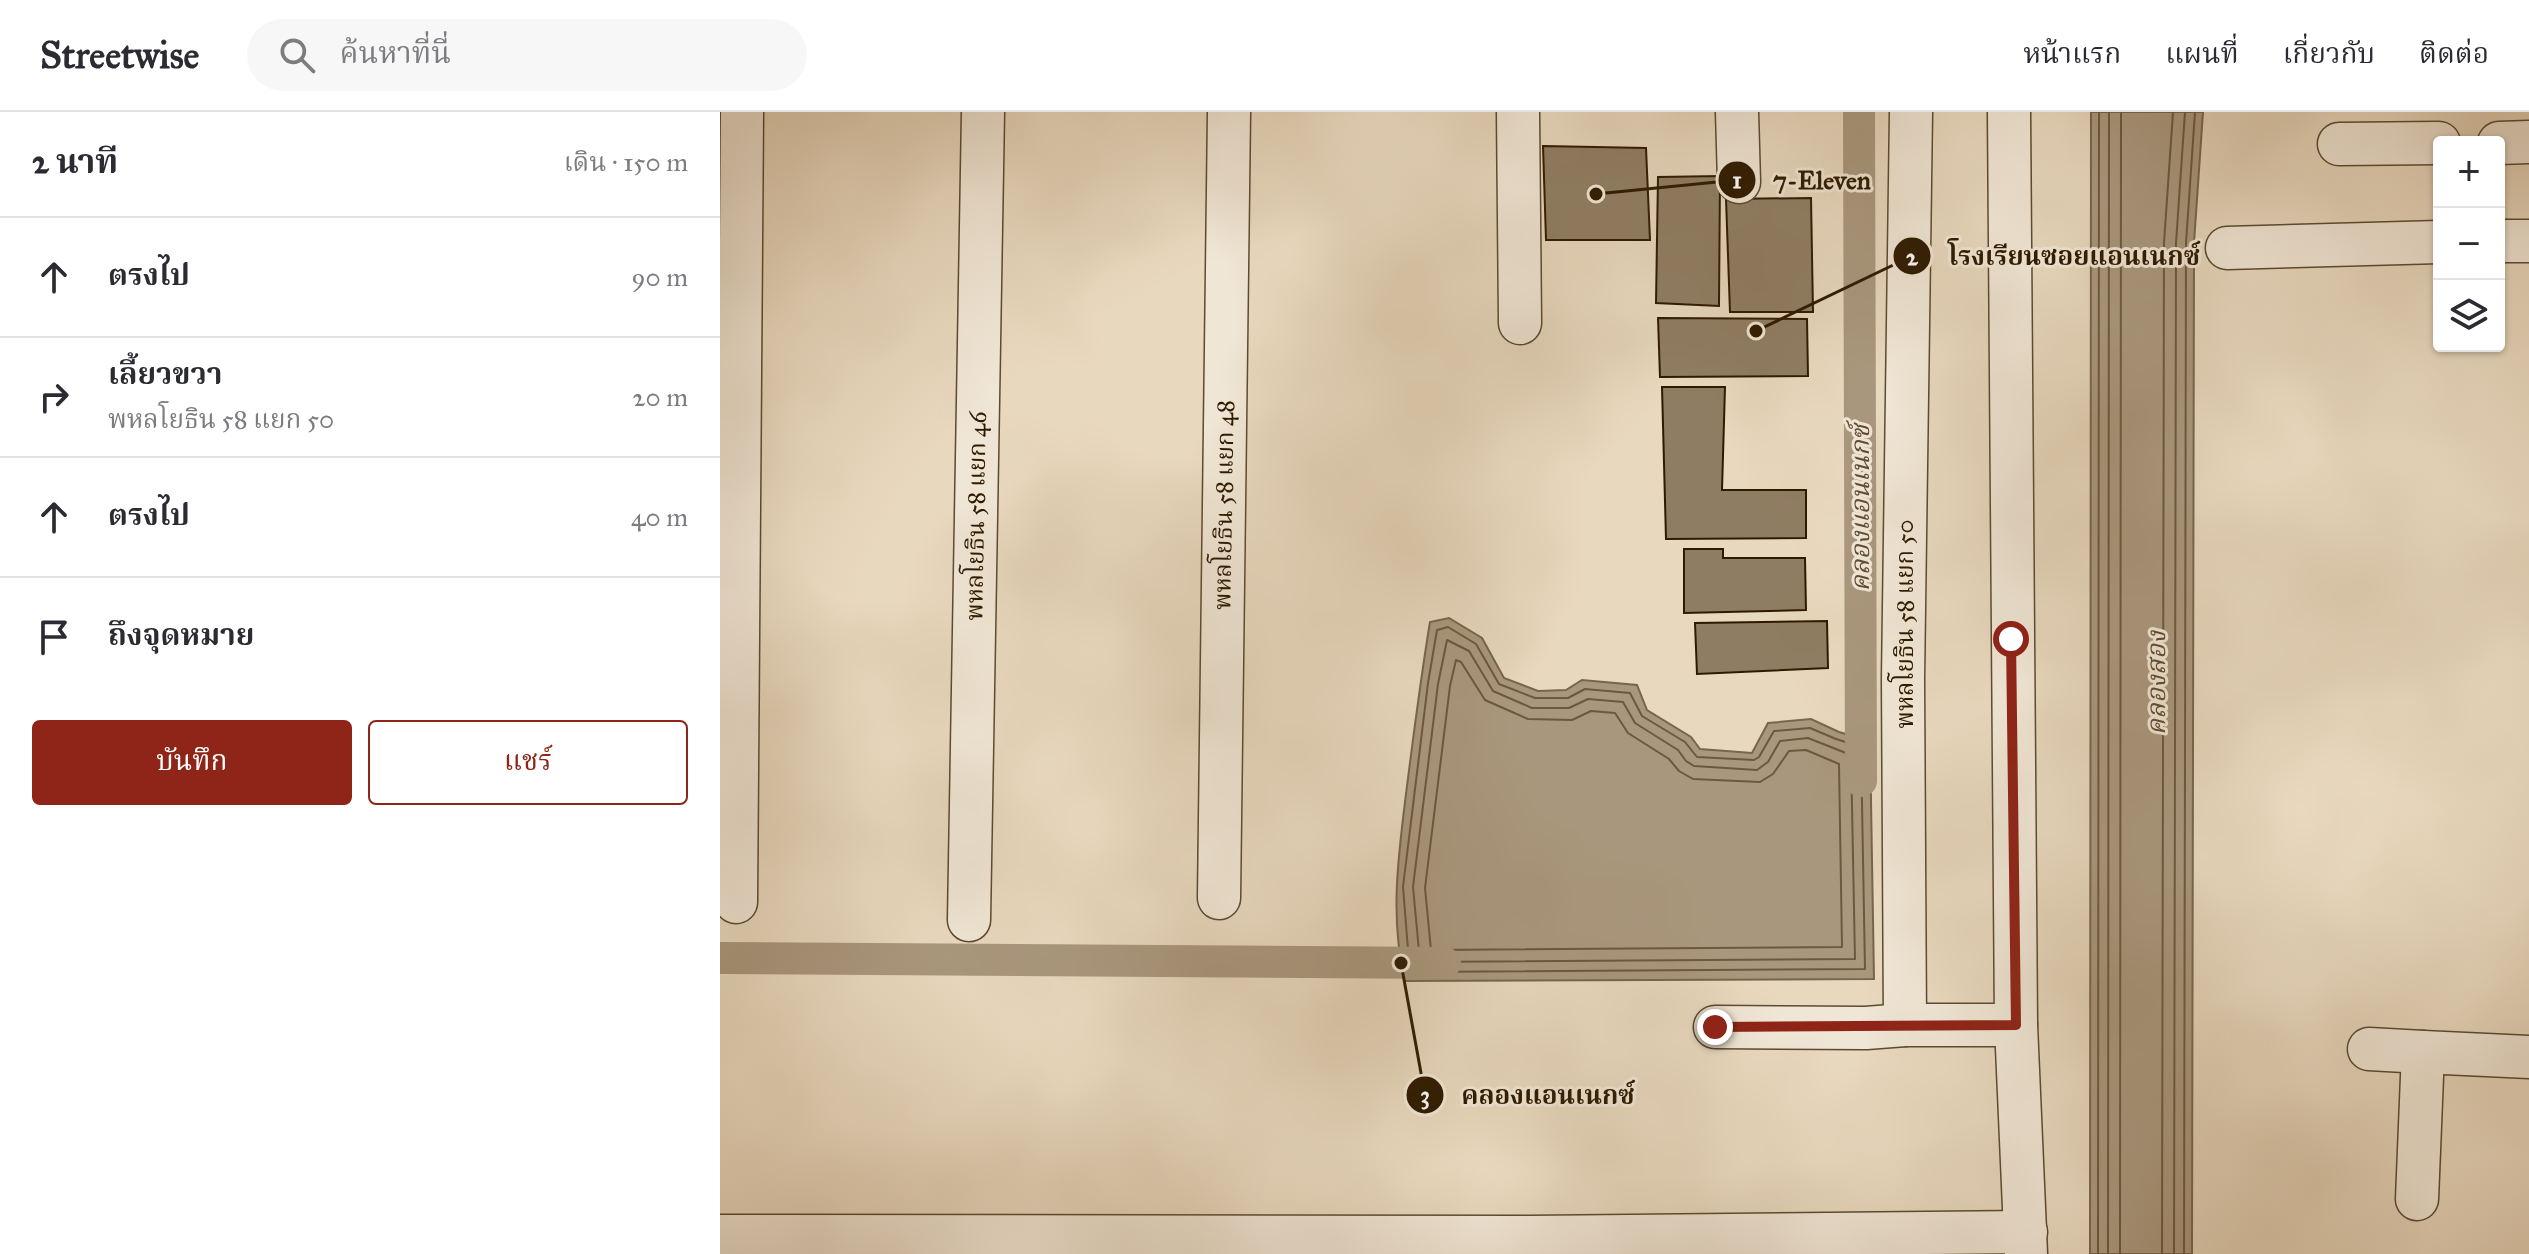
<!DOCTYPE html>
<html lang="th">
<meta charset="utf-8">
<style>
body{margin:0;font-family:"IM FELL Great Primer","Noto Serif Thai",serif;background:#f7f7f7;color:#2b2b33}
.controls{position:absolute;right:24px;top:24px;display:grid;overflow:hidden;border-radius:8px;box-shadow:0 2px 6px #0004}
.controls button{width:72px;height:72px;display:grid;place-items:center;padding:0;border:0;border-bottom:2px solid #e1e1e2;background:#fff;color:#2b2b33;font:40px sans-serif}
.stop{position:absolute;width:24px;height:24px;margin:-18px;border:6px solid #8f2418;border-radius:50%;background:#fff}
.stop.end{background:#8f2418;border-color:#fff;box-shadow:0 2px 8px #0008}
.list{margin:0;padding:0;list-style:none}
h2{display:flex;justify-content:space-between;align-items:center;height:104px;margin:0;padding:0 32px;font-size:34px}
h2 small{font-size:26px;font-weight:400;color:#7c7c81}
.list li{display:grid;grid-template-columns:52px 1fr auto;gap:24px;align-items:center;box-sizing:border-box;height:120px;padding:0 32px;border-top:2px solid #e1e1e2}
.list b{display:block;font-size:30px;white-space:nowrap}
.list p{margin:0;font-size:26px;white-space:nowrap;color:#7c7c81}
.list em{font-size:26px;font-style:normal;color:#7c7c81}
.actions{display:flex;gap:16px;padding:24px 32px}
.actions a{flex:1;padding:18px 0;border:2px solid #8f2418;border-radius:8px;text-align:center;font-size:28px;color:#8f2418}
.actions .main{background:#8f2418;color:#fff}
.icon{flex:none;width:44px;height:44px;fill:none;stroke:currentColor;stroke-width:2;stroke-linecap:round;stroke-linejoin:round}
.map{position:relative;flex:none;width:1809px;height:1142px;overflow:hidden}
header{display:flex;align-items:center;gap:48px;box-sizing:border-box;height:112px;padding:0 40px;background:#fff;border-bottom:2px solid #e1e1e2}
header strong{font-size:38px}
nav{display:flex;gap:44px;margin-inline-start:auto;font-size:28px}
.search{width:560px;height:72px;background:#f7f7f7;display:flex;align-items:center;gap:20px;box-sizing:border-box;padding:0 28px;border-radius:44px;color:#7c7c81;font-size:30px}
main{display:flex}
aside{flex:1;background:#fff}
.map>svg:first-child{display:block}
.water{fill:#a9977d;stroke:#78654b;stroke-width:2}
.lines{fill:none;stroke-linecap:round;stroke-linejoin:round}
.shore{stroke:#6c583e;stroke-width:2}
.canal{stroke:#a9977d;stroke-width:32}
.building{fill:#8f7d63;stroke:#2e1a00;stroke-width:2}
.minor-casing{stroke:#5c4a30;stroke-width:45}
.minor{stroke:#f0e6d5;stroke-width:42}
.route{stroke:#8f2418;stroke-width:10}
.labels{text-anchor:middle;stroke-width:6;stroke-linejoin:round;paint-order:stroke}
.street-label{font-size:24px;fill:#2e1a00;stroke:#f0e6d5}
.water-label{font-size:26px;font-style:italic;fill:#5f4c32;stroke:#f0e6d5}
.leader{fill:none;stroke:#2e1a00;stroke-width:3}
.callout-dot{fill:#2e1a00;stroke:#f0e6d5;stroke-width:3}
.mark-label{font-size:24px;text-anchor:middle;font-weight:bold;fill:#fff}
.callout-label{font-size:26px;text-anchor:middle;font-weight:bold;fill:#2e1a00;stroke:#f0e6d5;stroke-width:6;stroke-linejoin:round;paint-order:stroke}
</style>
<header>
<strong>Streetwise</strong>
<div class="search"><svg class="icon" aria-label="search" viewBox="0 0 24 24"><circle cx="10" cy="10" r="6"/><path d="M15 15l6 6"/></svg>ค้นหาที่นี่</div>
<nav><a>หน้าแรก</a><a>แผนที่</a><a>เกี่ยวกับ</a><a>ติดต่อ</a></nav>
</header>
<main>
<aside>
<h2>2 นาที<small>เดิน · 150 m</small></h2>
<ul class="list">
<li><svg class="icon" aria-label="ahead" viewBox="0 0 24 24"><path d="M12 20V5M6 11l6-6 6 6"/></svg><div><b>ตรงไป</b></div><em>90 m</em></li>
<li><svg class="icon" aria-label="right" viewBox="0 0 24 24"><path d="M7 20v-9h11M14 6l5 5-5 5"/></svg><div><b>เลี้ยวขวา</b><p>พหลโยธิน 58 แยก 50</p></div><em>20 m</em></li>
<li><svg class="icon" aria-label="ahead" viewBox="0 0 24 24"><path d="M12 20V5M6 11l6-6 6 6"/></svg><div><b>ตรงไป</b></div><em>40 m</em></li>
<li><svg class="icon" aria-label="arrive" viewBox="0 0 24 24"><path d="M6 21V4h12l-3 4 3 4H6"/></svg><div><b>ถึงจุดหมาย</b></div></li>
</ul>
<div class="actions"><a class="main">บันทึก</a><a>แชร์</a></div>
</aside>
<div class="map">
<svg width="1809" height="1142" viewBox="0 0 1809 1142">
<rect width="100%" height="100%" fill="#e8d8be"/>
<filter id="stains"><feTurbulence type="fractalNoise" baseFrequency=".0025" numOctaves="4"/><feColorMatrix values="0 0 0 0 .2 0 0 0 0 .09 0 0 0 0 .02 0 0 0 .5 -.17"/></filter>
<radialGradient id="worn" r=".72"><stop offset=".6" stop-color="#630" stop-opacity="0"/><stop offset="1" stop-color="#630" stop-opacity=".3"/></radialGradient>
<g class="water">
<path d="M1371,0H1483L1474,131L1472,1142H1370Z"/>
<path d="M729,506L762,526L784,566L818,579L846,578L862,568L917,573L927,598L971,625L980,637L1032,641L1048,611L1091,607L1119,620L1150,629L1154,867L685,869C669,804 679,739 687,674C694,619 701,564 710,510Z"/>
</g>
<g class="lines">
<g class="shore">
<path d="M728,515L756,532L779,572L815,586H848L865,577L910,581L922,604L965,630L977,645L1034,648L1039,645L1054,619L1090,616L1116,627L1141,635L1145,857L692,860L689,850L683,775L708,571L717,518Z"/>
<path d="M727,528L749,539L773,579L812,596H849L868,587L903,590L915,611L958,638L966,649L974,654L1037,658L1048,650L1060,629L1088,626L1131,643L1135,847L700,850L693,775L718,572Z"/>
<path d="M736,548L741,550L765,588L808,607L852,608L871,599L895,601L908,621L949,647L959,659L973,667L1040,670L1053,662L1069,639L1086,638L1119,652L1122,835L711,838L705,776L730,574Z"/>
<path d="M1378,1142L1379,0"/>
<path d="M1388,1142L1389,0"/>
<path d="M1400,1142L1401,0"/>
<path d="M1442,1142L1444,131L1453,0"/>
<path d="M1454,1142L1456,131L1465,0"/>
<path d="M1464,1142L1466,131L1475,0"/>
</g>
<g class="canal">
<path d="M1139,0L1141,669"/>
<path d="M0,846L725,851"/>
</g>
</g>
<g class="building">
<path d="M823,34L926,36L930,128H826Z"/>
<path d="M1000,64L999,194L936,191L938,65Z"/>
<path d="M1091,86L1093,200H1010L1006,87Z"/>
<path d="M938,206L1087,207L1088,264L940,265Z"/>
<path d="M942,275H1005L1002,378H1086V426L946,427Z"/>
<path d="M964,437H1003V446H1085L1086,498L964,501Z"/>
<path d="M1107,509L1108,556L977,562L975,511Z"/>
</g>
<g class="lines">
<g class="minor-casing">
<g id="minor">
<path d="M798,0L800,211"/>
<path d="M1017,0L1019,70"/>
<path d="M1191,0L1183,567L1185,913H1296"/>
<path d="M1289,0L1296,913L1306,1142"/>
<path d="M1779,31L1809,30"/>
<path d="M1619,32L1719,31"/>
<path d="M1779,129H1809"/>
<path d="M1507,136L1719,130"/>
<path d="M499,786L509,0"/>
<path d="M16,790L22,0"/>
<path d="M249,808L263,0"/>
<path d="M995,915L1146,916L1185,913"/>
<path d="M1649,937L1703,940"/>
<path d="M1697,1087L1703,940L1809,945"/>
<path d="M0,1124L810,1125L1306,1120"/>
</g>
</g>
<use href="#minor" class="minor"/>
</g>
<g class="lines">
<path class="route" d="M995,915L1296,913L1291,527"/>
</g>
<g class="labels">
<g class="street-label">
<text transform="translate(504 393) rotate(-89)" y="8">พหลโยธิน 58 แยก 48</text>
<text transform="translate(256 404) rotate(-89)" y="8">พหลโยธิน 58 แยก 46</text>
<text transform="translate(1185 512) rotate(-90)" y="8">พหลโยธิน 58 แยก 50</text>
</g>
<g class="water-label">
<text transform="translate(1140 396) rotate(-90)" y="9">คลองแอนเนกซ์</text>
<text transform="translate(1436 571) rotate(-90)" y="9">คลองสอง</text>
</g>
</g>
<path class="leader" d="M876 82L1017 68M1036 219L1192 144M681 851L705 983"/>
<g class="callout-dot">
<circle cx="876" cy="82" r="8"/>
<circle cx="1036" cy="219" r="8"/>
<circle cx="681" cy="851" r="8"/>
<circle cx="1017" cy="68" r="20"/>
<circle cx="1192" cy="144" r="20"/>
<circle cx="705" cy="983" r="20"/>
</g>
<g class="mark-label">
<text x="1017" y="76">1</text>
<text x="1192" y="153">2</text>
<text x="705" y="991">3</text>
</g>
<g class="callout-label">
<text x="1102" y="77">7-Eleven</text>
<text x="1354" y="153">โรงเรียนซอยแอนเนกซ์</text>
<text x="828" y="992">คลองแอนเนกซ์</text>
</g>
<rect width="100%" height="100%" filter="url(#stains)"/>
<rect width="100%" height="100%" fill="url(#worn)"/>
</svg>
<div class="controls">
<button>+</button>
<button>−</button>
<button><svg class="icon" aria-label="layers" viewBox="0 0 24 24"><path d="M12 4l9 5-9 5-9-5zM3 14l9 5 9-5"/></svg></button>
</div>
<div class="stop" style="left:1291px;top:527px"></div>
<div class="stop end" style="left:995px;top:915px"></div>
</div>
</main>
